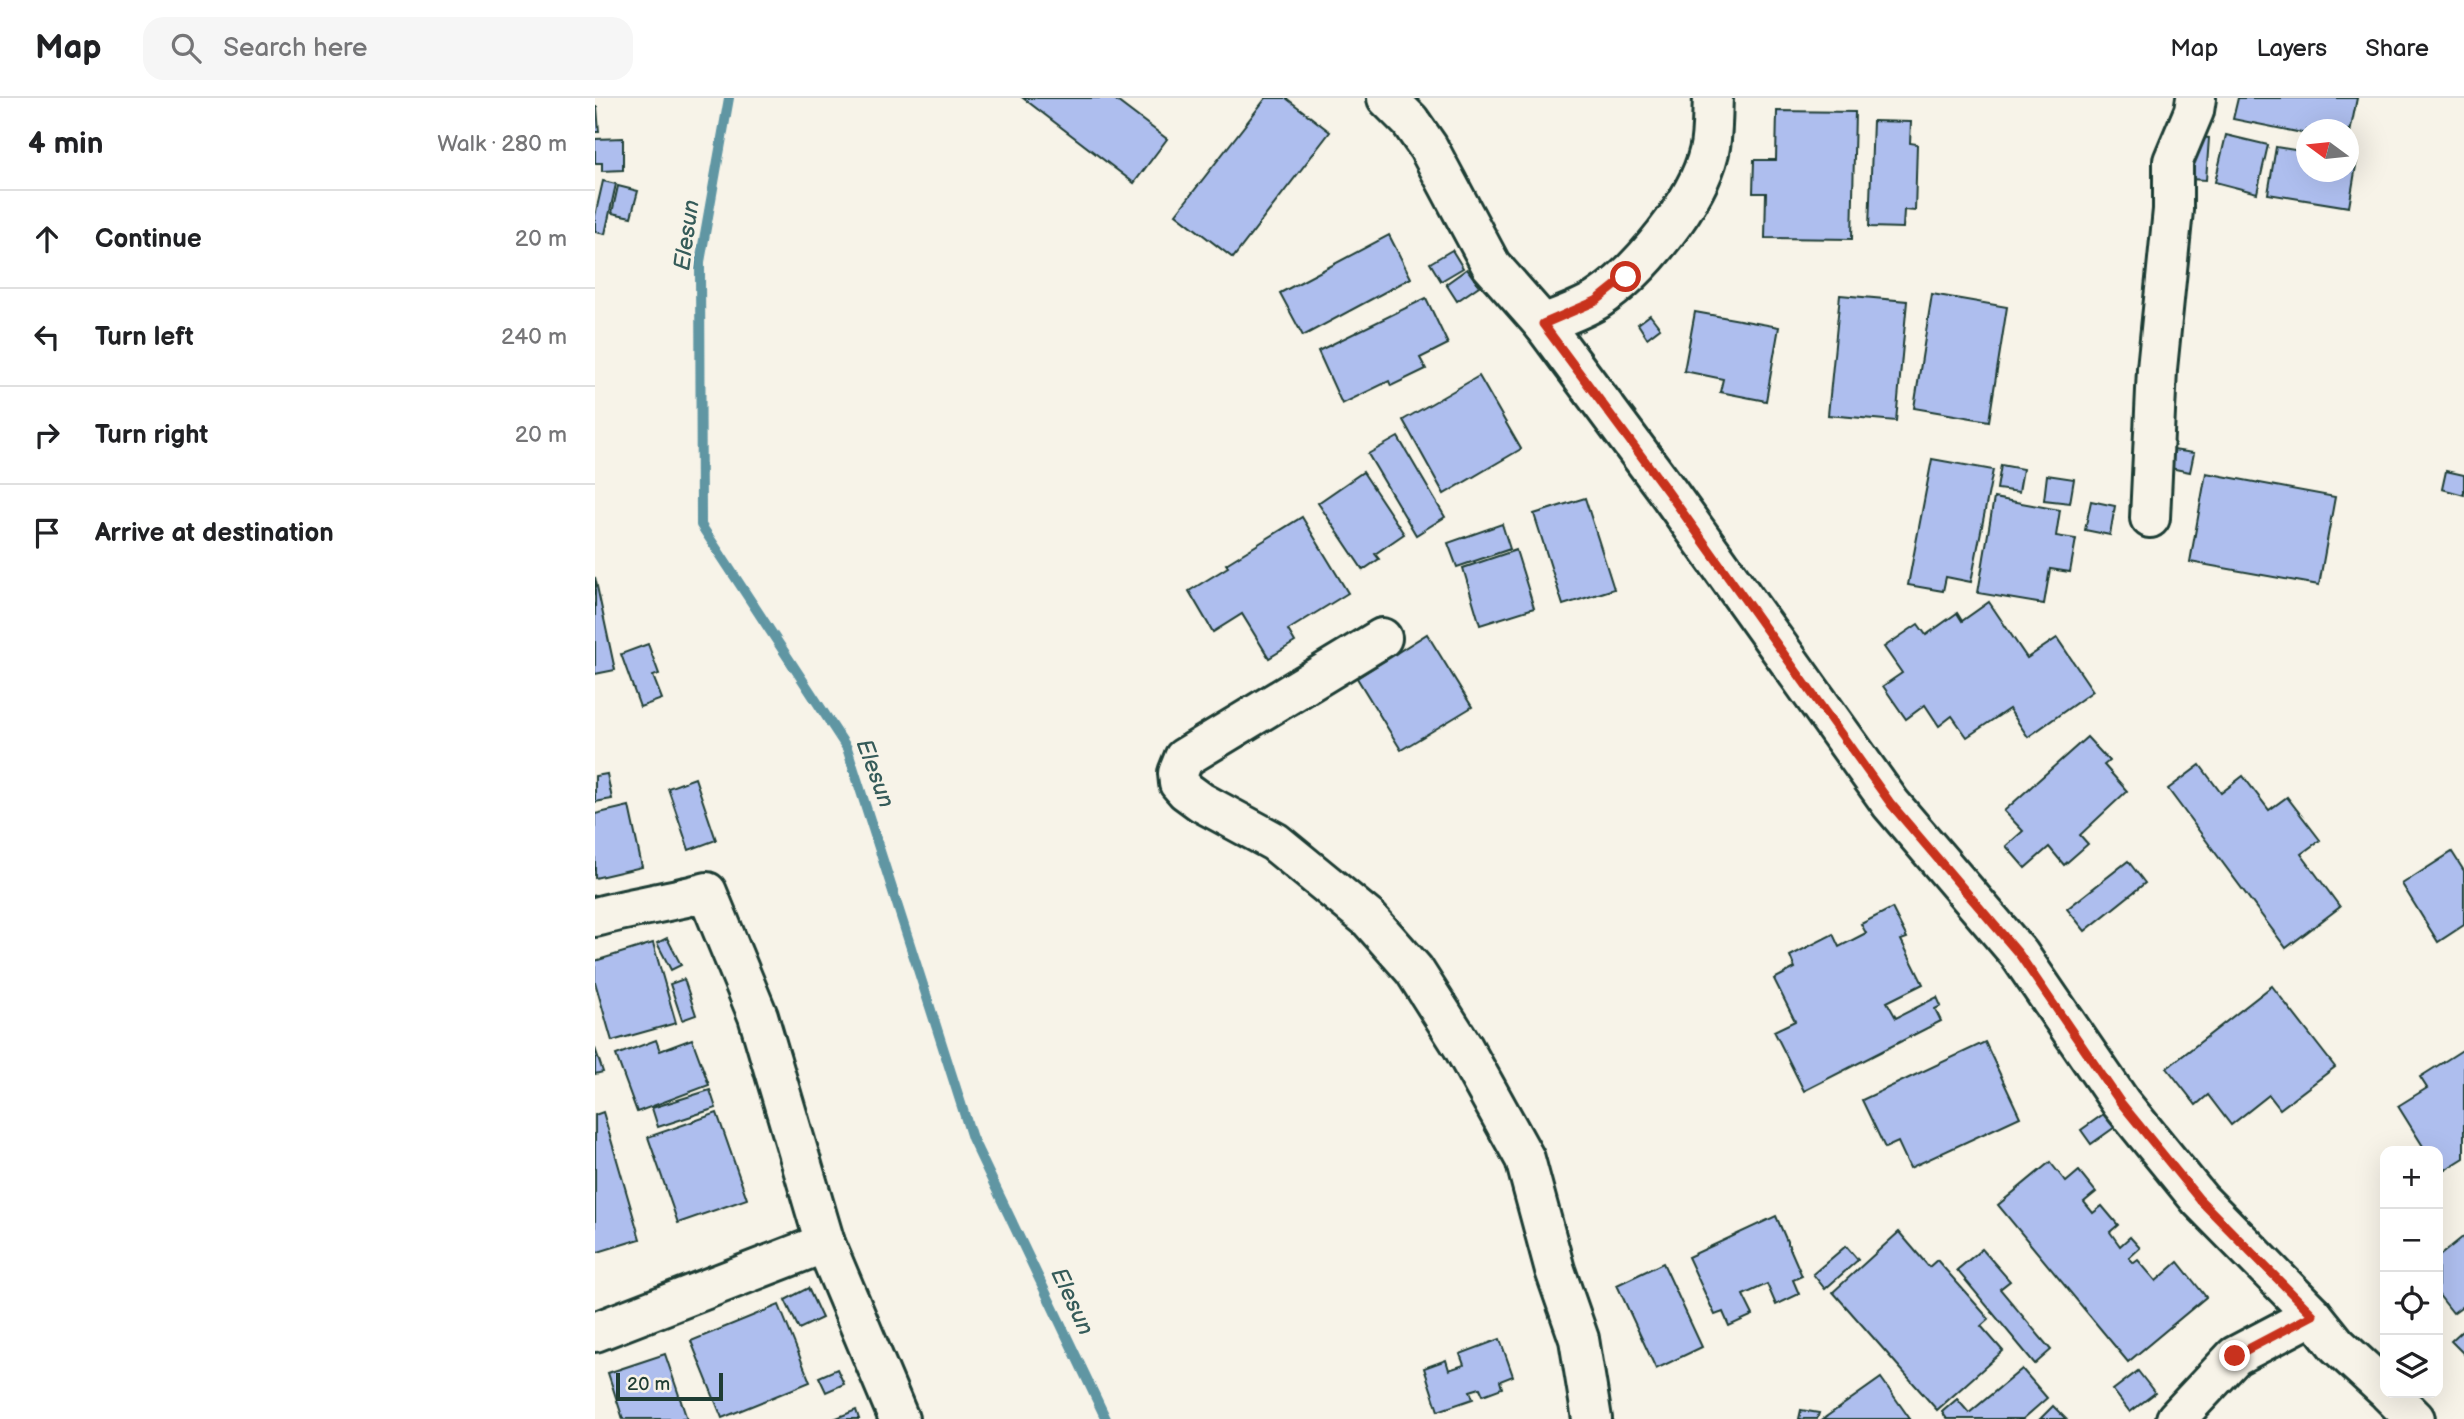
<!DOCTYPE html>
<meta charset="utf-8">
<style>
body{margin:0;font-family:"Balsamiq Sans",sans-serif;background:#f6f6f6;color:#202124}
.controls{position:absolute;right:21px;bottom:21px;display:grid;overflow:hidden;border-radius:14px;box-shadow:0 7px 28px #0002}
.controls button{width:63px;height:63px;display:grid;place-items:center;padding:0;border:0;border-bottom:2px solid #e0e0e0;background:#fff;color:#202124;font:35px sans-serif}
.compass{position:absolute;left:1701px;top:21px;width:63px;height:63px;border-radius:50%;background:#fff;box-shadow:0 7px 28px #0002;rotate:285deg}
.scale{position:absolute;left:21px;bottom:18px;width:107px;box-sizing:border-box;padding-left:7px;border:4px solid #1f3d34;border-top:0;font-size:19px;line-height:24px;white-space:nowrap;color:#1f3d34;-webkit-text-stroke:5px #f7f3e8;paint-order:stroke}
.stop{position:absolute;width:21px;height:21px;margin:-16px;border:5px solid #c8321e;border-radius:50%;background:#fff}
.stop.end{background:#c8321e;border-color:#fff;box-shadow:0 2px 7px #0008}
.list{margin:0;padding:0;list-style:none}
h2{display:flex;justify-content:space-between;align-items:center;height:91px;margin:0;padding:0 28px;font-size:30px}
h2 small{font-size:23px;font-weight:400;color:#757577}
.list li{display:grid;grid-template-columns:46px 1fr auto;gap:21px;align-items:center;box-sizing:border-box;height:98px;padding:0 28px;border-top:2px solid #e0e0e0}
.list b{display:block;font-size:26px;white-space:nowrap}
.list em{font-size:23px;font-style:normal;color:#757577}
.icon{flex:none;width:38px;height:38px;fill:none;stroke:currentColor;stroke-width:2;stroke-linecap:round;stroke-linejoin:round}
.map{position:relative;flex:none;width:1869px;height:1321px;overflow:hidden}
header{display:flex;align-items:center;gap:42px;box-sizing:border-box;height:98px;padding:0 35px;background:#fff;border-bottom:2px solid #e0e0e0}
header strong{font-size:33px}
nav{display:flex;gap:38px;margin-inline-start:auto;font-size:24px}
.search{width:490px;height:63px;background:#f6f6f6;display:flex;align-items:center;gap:18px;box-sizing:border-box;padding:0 24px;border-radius:21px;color:#757577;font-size:26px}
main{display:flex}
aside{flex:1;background:#fff}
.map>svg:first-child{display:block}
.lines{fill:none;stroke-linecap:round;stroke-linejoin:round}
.stream{stroke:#6096a3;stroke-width:10}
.building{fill:#aebeee;stroke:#1f3d34;stroke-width:2}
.minor-casing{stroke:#1f3d34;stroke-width:44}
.minor{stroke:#f7f3e8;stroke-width:38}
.route{stroke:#c8321e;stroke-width:9}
.labels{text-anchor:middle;stroke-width:7;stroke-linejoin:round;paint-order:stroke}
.water-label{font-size:23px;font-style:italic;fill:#355b59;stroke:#f7f3e8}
</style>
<header>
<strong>Map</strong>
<div class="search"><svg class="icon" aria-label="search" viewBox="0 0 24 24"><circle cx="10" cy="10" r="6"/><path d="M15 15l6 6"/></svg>Search here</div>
<nav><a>Map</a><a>Layers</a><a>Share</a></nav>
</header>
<main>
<aside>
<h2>4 min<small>Walk · 280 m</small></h2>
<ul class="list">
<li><svg class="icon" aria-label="ahead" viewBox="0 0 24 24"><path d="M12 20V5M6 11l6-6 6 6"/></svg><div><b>Continue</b></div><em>20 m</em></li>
<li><svg class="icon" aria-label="left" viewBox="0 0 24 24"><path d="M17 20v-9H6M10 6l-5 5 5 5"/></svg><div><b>Turn left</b></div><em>240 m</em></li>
<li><svg class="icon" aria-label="right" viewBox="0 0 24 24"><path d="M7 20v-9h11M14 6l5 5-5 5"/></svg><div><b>Turn right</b></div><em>20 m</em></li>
<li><svg class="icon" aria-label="arrive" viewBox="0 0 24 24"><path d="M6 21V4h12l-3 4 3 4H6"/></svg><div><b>Arrive at destination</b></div></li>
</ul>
</aside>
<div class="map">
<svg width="1869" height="1321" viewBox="0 0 1869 1321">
<rect width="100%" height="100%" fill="#f7f3e8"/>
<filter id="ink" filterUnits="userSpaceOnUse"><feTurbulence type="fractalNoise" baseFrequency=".0143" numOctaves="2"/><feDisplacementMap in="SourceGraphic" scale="14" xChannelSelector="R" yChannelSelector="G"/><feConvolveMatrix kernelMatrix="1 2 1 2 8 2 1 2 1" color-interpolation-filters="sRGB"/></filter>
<g filter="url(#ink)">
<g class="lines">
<path class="stream" d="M134,0L105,164L106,427L252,650L377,1040L511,1321"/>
</g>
<g class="building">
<path d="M428,0H518L572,41L539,85Z"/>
<path d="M671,0H691L735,34L638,160L581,116Z"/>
<path d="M1643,0H1762L1754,40V32H1712V36L1638,21Z"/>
<path d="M0,9H2L4,34H0Z"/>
<path d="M1182,13L1260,14L1257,141L1170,140L1171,95H1158L1159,62H1181Z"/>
<path d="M1278,23L1316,24L1315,45L1322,46L1320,113L1309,112L1308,130L1274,129Z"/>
<path d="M1631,37L1673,47L1662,95L1620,84Z"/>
<path d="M1597,38L1614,40L1611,82L1594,81Z"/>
<path d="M28,40V72L7,73V65H0V41Z"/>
<path d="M1681,49L1712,54V74H1754V60L1762,62L1754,109L1673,96Z"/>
<path d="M8,83L21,86L10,136L0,134V118Z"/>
<path d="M23,88L43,93L36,119L17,115Z"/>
<path d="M794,137L816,180L708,238L685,195Z"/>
<path d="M857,152L868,170L846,183L835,165Z"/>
<path d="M872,171L884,188L862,203L851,186Z"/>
<path d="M1337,196L1412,209L1394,323L1319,310Z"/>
<path d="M1245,197L1312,203L1301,323L1233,317Z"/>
<path d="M831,200L853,246L825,260L831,271L796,288L794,283L747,306L723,253Z"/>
<path d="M1100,214L1184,229L1171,303L1125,294L1128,281L1089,273Z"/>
<path d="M1055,217L1065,230L1052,240L1043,226Z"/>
<path d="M884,278L926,351L849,396L808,322Z"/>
<path d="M803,339L850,419L821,437L773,356Z"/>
<path d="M1578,352L1599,355L1595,374L1575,370Z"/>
<path d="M1337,361L1398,372L1376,484L1351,479L1348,493L1313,487Z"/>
<path d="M1406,367L1428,371L1424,394L1402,391Z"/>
<path d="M1851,373L1869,377V397L1847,391Z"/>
<path d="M768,374L809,436L780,456L784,461L768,472L723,405Z"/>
<path d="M1611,375L1740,399L1724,487L1595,464Z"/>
<path d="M1452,377L1479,381L1475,405L1449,402Z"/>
<path d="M990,400L1019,491L968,507L939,416Z"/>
<path d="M1399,400L1465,412L1461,438L1481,441L1475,474L1455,471L1449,506L1383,495Z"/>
<path d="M1496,403L1520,408L1515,437L1490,432Z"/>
<path d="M707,419L753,495L693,532L700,544L674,560L647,516L618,534L594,493L633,469L631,466Z"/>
<path d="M907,426L915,451L862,469L853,445Z"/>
<path d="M921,452L939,510L885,527L868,470Z"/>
<path d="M0,479L20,572L0,576Z"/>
<path d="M1394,504L1432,560L1462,540L1498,593L1433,639L1414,611L1372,639L1357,618L1344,628L1330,607L1311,621L1288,588L1307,575L1289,549L1323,526L1331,537L1362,515L1367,523Z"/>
<path d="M832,536L877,609L806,652L762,580Z"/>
<path d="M53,546L64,576L58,578L67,601L45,609L26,556Z"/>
<path d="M1492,639L1514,663L1509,667L1532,693L1485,737L1493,746L1469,767L1454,749L1430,770L1411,748L1428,733L1409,713Z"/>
<path d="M1605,667L1626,695L1648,678L1674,712L1692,699L1725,742L1706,756L1745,809L1691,850L1573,691Z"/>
<path d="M12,676L17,701L0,704V678Z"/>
<path d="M100,680L121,742L94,752L73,690Z"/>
<path d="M34,708L47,769L0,780V716Z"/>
<path d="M1857,754L1869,773V827L1843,844L1807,786Z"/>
<path d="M1533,763L1550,785L1490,833L1472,811Z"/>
<path d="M1297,810L1312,840L1306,842L1328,886L1292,904L1301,920L1342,899L1346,908L1340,911L1346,923L1209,993L1179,933L1200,923L1179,881L1200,870L1195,858L1238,836L1244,849L1271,835L1266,826Z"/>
<path d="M72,840L86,867L76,872L62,845Z"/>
<path d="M58,845L81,925L17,943L0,884V863Z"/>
<path d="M89,881L101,917L87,922L75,886Z"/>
<path d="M1677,888L1740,969L1685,1011L1674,997L1636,1027L1613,997L1601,1007L1572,970Z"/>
<path d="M97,941L114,987L42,1014L21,957L61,942L65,953Z"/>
<path d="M1390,944L1425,1019L1315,1070L1303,1044L1290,1050L1267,1002Z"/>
<path d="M0,950L8,974L0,976Z"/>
<path d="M1869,951V1060L1845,1075L1843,1053H1831L1803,1008L1832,990L1825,979Z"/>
<path d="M115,992L121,1010L63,1029L57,1010Z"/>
<path d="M8,1014L45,1141L0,1155V1017Z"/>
<path d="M122,1015L152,1101L83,1125L53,1039Z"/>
<path d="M1510,1015L1520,1029L1496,1046L1486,1032Z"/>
<path d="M1455,1064L1471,1084L1484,1073L1501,1094L1489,1104L1498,1115L1507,1108L1523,1127L1515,1134L1525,1148L1535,1139L1545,1150L1534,1160L1539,1165L1543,1162L1561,1183L1583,1164L1611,1199L1533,1264L1403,1107Z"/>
<path d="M1181,1118L1207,1178L1198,1182L1204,1196L1181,1207L1172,1186L1148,1197L1158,1217L1134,1228L1128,1214L1120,1217L1093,1159Z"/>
<path d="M1304,1134L1334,1169L1342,1162L1394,1221L1386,1228L1408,1253L1342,1312L1238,1194Z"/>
<path d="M1869,1138V1207L1858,1215L1843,1196V1159Z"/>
<path d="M1251,1148L1263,1162L1230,1191L1218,1176Z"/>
<path d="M1387,1151L1415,1183L1405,1191L1456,1252L1440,1266L1362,1172Z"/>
<path d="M1068,1165L1107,1249L1061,1271L1022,1187Z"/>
<path d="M213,1190L227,1220L204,1231L190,1202Z"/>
<path d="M184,1207L215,1284L127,1320L96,1243Z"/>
<path d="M1869,1231V1256L1856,1243Z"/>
<path d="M905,1241L918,1278L905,1283L907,1290L888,1297L885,1290L875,1293L878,1301L843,1313L829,1270L851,1262L854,1272L869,1267L865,1256Z"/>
<path d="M70,1256L92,1321H28L13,1275Z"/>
<path d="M242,1271L249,1286L231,1294L224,1279Z"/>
<path d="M1427,1271L1452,1300L1428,1321H1352L1347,1314L1362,1301L1374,1315Z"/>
<path d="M1543,1273L1560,1295L1535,1314L1518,1292Z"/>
<path d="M1286,1280L1315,1321H1228Z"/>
<path d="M1458,1308L1471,1321H1445Z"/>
<path d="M261,1312L264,1321H239Z"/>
<path d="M1206,1312L1224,1315L1222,1321H1204Z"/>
</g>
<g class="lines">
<g class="minor-casing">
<g id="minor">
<path d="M792,0L815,23L833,49L896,167L948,226L1073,394L1296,706L1424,856L1526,1005L1605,1102L1718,1217L1742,1247L1790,1291"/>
<path d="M948,226C965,219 986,212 1002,202C1045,174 1102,104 1114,54C1118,37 1117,17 1118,0"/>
<path d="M1555,420L1562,271L1578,112V63L1599,13L1601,0"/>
<path d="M787,540L589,660L583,675L584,685L591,693L606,704L680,744L774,821L819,872L868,949L930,1061L960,1172L984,1241L997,1321"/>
<path d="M0,819C37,809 74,804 112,794L163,918L230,1145L304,1321"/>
<path d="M0,1234L230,1145"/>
<path d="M1794,1295L1820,1321"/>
<path d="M1581,1321L1640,1258L1718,1217"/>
</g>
</g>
<use href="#minor" class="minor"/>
</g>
</g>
<g class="lines" filter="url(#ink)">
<path class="route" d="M1031,179L1001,203L948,226L1073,394L1296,706L1424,856L1526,1005L1605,1102L1718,1217L1640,1258"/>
</g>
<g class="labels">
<g class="water-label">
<text transform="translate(91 137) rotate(-82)" y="8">Elesun</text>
<text transform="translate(281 675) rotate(70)" y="8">Elesun</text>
<text transform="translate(478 1203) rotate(65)" y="8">Elesun</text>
</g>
</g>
</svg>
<div class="controls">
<button>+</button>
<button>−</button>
<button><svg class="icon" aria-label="locate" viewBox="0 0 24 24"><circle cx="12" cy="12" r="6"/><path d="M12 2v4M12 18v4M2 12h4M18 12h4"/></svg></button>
<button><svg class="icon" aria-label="layers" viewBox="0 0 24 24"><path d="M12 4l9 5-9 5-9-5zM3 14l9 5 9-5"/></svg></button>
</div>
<svg class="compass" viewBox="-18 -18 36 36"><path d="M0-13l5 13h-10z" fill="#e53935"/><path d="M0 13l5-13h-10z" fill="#757577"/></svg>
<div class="scale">20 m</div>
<div class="stop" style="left:1031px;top:179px"></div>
<div class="stop end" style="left:1640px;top:1258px"></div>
</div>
</main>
